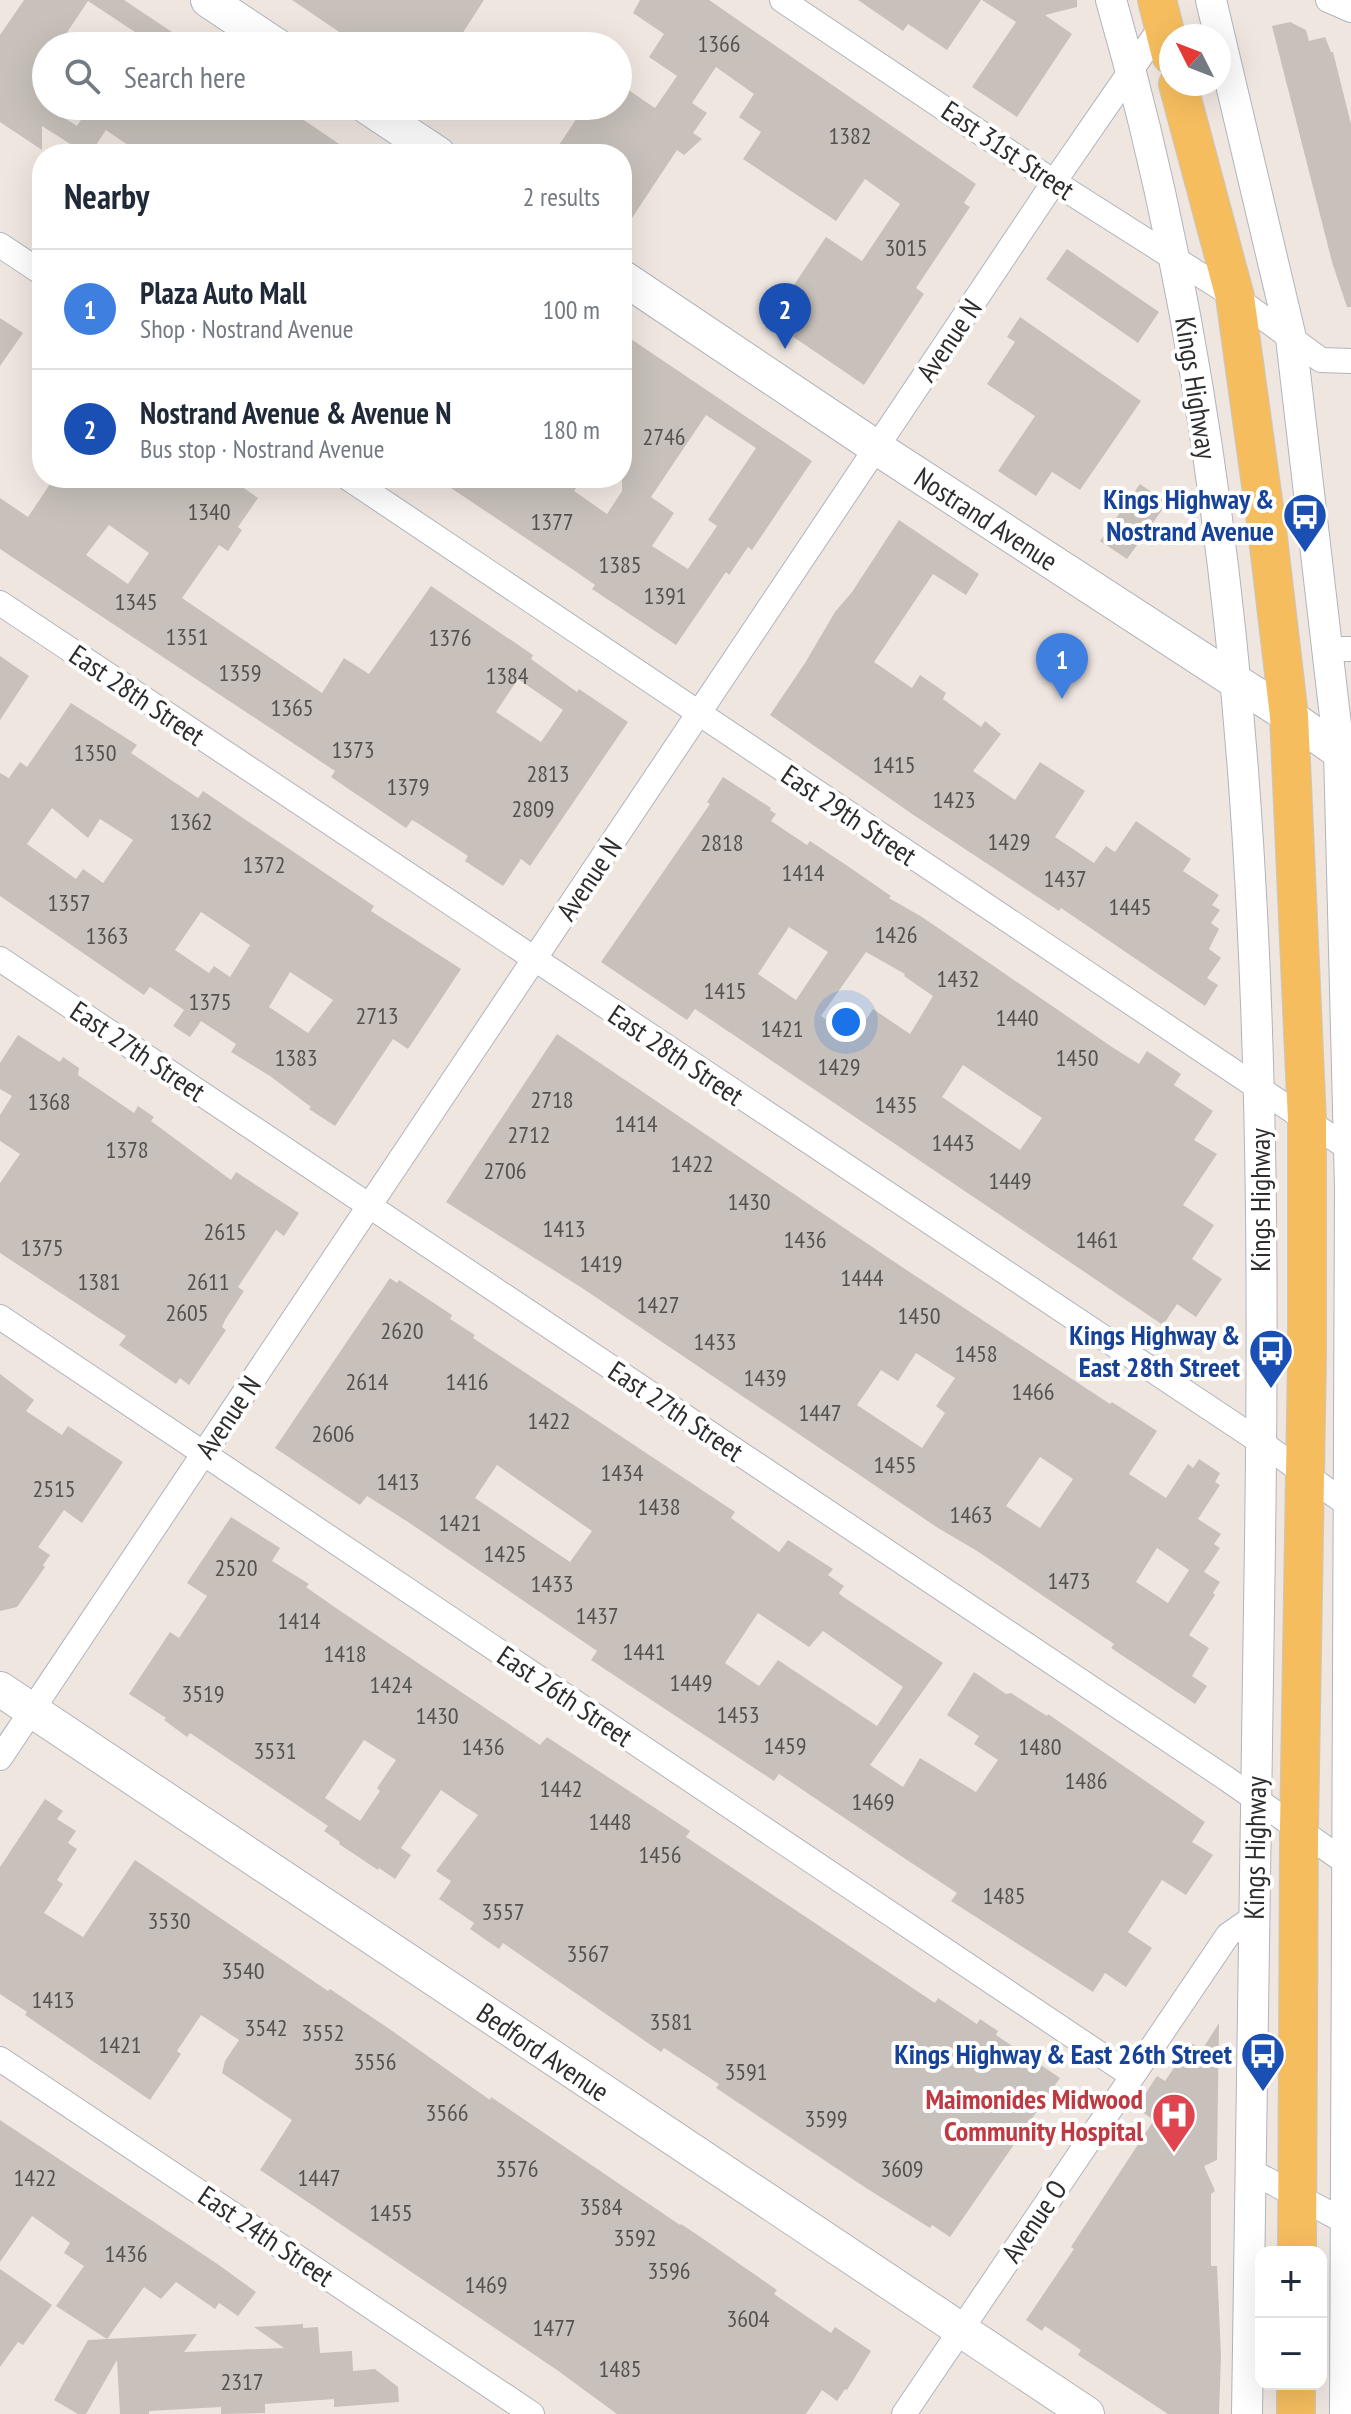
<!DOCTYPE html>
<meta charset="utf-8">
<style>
body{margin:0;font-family:"PT Sans Narrow",sans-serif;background:#f6f6f7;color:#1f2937}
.controls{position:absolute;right:24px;bottom:24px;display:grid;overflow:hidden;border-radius:16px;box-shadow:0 8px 32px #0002}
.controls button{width:72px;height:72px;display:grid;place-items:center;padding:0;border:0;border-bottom:2px solid #e0e1e3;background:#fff;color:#1f2937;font:40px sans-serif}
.compass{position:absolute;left:1159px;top:24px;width:72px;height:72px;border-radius:50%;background:#fff;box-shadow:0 8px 32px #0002;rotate:312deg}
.you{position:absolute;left:846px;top:1022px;width:28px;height:28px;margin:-20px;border:6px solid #fff;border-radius:50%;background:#1a73e8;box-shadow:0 0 0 12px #1a73e833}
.badge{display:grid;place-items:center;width:52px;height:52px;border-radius:50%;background:#2563eb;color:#fff;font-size:26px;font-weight:700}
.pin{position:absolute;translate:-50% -66px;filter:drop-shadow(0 2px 4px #0008)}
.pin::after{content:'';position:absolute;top:42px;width:28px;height:24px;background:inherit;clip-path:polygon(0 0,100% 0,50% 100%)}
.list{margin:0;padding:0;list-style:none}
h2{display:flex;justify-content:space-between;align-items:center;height:104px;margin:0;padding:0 32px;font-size:34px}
h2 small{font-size:26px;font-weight:400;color:#747a83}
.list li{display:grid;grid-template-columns:52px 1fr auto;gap:24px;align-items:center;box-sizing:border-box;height:120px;padding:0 32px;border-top:2px solid #e0e1e3}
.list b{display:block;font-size:30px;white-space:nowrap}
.list p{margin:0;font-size:26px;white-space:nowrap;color:#747a83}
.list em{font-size:26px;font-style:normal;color:#747a83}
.icon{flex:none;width:44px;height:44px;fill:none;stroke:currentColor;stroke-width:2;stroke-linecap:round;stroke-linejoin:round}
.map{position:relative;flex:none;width:1351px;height:2414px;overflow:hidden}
.search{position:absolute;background:#fff;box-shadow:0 8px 32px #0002;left:32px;top:32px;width:600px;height:88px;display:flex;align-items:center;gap:20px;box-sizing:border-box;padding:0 28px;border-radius:44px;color:#747a83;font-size:30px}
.panel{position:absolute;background:#fff;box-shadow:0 8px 32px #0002;left:32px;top:144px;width:600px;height:344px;border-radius:32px}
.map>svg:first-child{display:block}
.building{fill:#c8c1bb;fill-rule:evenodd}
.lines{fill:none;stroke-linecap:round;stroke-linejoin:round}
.minor-casing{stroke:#b0b4bd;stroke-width:26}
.tertiary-casing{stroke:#b0b4bd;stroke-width:32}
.secondary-casing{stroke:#b0b4bd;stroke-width:36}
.primary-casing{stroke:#c8c8c8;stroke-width:40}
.minor{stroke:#fff;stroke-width:24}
.tertiary{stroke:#fff;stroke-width:30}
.secondary{stroke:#fff;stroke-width:34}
.primary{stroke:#f5bd5e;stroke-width:38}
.labels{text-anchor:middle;stroke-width:8;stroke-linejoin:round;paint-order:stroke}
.number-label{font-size:24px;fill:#545250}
.street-label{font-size:28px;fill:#2d2d2d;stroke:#fff}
.transit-label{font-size:28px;font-weight:bold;fill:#164399;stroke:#fff;text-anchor:end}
.health-label{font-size:28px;font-weight:bold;fill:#be3a42;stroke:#fff;text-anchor:end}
</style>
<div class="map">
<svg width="1351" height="2414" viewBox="0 0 1351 2414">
<rect width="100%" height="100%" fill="#efe6e0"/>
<g class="building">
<path d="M24,0H124L193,46H130L138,34L88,1L58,46H46V106L77,126L90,106H283L354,154H141L106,130L90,154H86L42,126V150L0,122V35Z"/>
<path d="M292,0H484L462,34L478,46H360Z"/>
<path d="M640,0H709L976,184L964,203L970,207L916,288L924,294L864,385L770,321L826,237L862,261L900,204L865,179L836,221L743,159L761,132L739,117L754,94L716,67L692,103L707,113L693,133L702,139L684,155L677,150L622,233V154H553L585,106H618V83L655,108L677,76L649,57L664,34L633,13Z"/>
<path d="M858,0H981L947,50L908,24L903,31Z"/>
<path d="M982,0H1077V7L1045,15L1072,34L1017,117L972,87L1016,22Z"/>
<path d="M1290,22L1306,30L1309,41L1325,37L1331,52H1333L1351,124V307H1347L1332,262L1272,26Z"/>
<path d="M1067,249L1159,312L1138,343L1046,279Z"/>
<path d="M1020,317L1141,401L1080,490L1052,472L1036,496L998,471L1035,416L987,384L1015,342L1007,337Z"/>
<path d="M0,318L23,333L0,366Z"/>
<path d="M622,333L812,461L752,550L748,547L729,575L726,572L676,645L592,589L595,585L575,571L436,478H583L574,491L607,514L622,491ZM706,415L756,448L708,520L717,526L688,569L652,546L674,513L651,497Z"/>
<path d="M54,478H229L258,498L238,527L242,530L228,551L219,545L182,598L322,693L344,658L369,674L431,586L533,655L531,659L577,692L579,689L628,722L530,866L521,859L503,886L465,861L468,856L419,824L412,820L406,828L331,777L335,771L0,549V498L28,517ZM109,525L149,553L128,584L86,555ZM518,679L563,710L541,742L496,712Z"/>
<path d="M1140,484L1167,503L1127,559L1100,541Z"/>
<path d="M899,520L979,574L966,595L933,574L874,662L912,688L920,675L946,693L943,699L981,727L985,721L1001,734L973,771L1015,800L1040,762L1085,791L1055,837L1094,863L1106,846L1115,852L1136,821L1191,859L1183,871L1219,895L1212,905L1220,910L1211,923L1219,929L1209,949L1221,958L1207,978L1218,985L1205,1006L1061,908L1059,911L915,816L770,715L805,663L835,612L852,592Z"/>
<path d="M0,656L29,676L0,720Z"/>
<path d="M71,703L137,745L131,753L198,798L203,791L374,906L371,911L461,969L408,1049L393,1039L335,1126L309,1109L311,1107L270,1076L231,1052L236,1044L201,1021L190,1037L173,1026L184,1010L150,987L144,995L0,896V773L9,778L20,762L27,767ZM52,808L88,838L100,819L133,840L103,883L83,869L76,879L27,844ZM201,912L250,945L230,977L214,966L209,973L175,950ZM290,972L333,1000L308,1033L269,1007Z"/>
<path d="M723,777L771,808L770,810L776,814L771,821L807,845L810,841L849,867L891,896L889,898L922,917L1112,1047L1139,1064L1147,1051L1181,1074L1174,1085L1213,1111L1194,1140L1217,1154L1183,1205L1214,1225L1192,1259L1222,1279L1196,1317L1177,1304L1163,1325L695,1009L687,1020L601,962L710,804L707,802ZM789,927L828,952L796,1000L758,974ZM866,952L905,974L904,976L933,996L910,1034L873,1009L854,1038L821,1016ZM963,1065L1042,1118L1020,1150L942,1097Z"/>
<path d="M557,1034L899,1265L1110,1404L1112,1402L1157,1431L1129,1474L1166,1498L1188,1464L1193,1468L1199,1459L1220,1473L1215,1482L1220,1485L1198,1519L1221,1534L1214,1544L1220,1548L1204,1572L1220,1582L1213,1593L1215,1595L1189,1635L1209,1648L1192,1676L1207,1686L1195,1704L1111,1648L1114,1644L977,1551L938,1528L582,1288L446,1202ZM916,1353L955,1378L936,1406L945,1413L922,1448L857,1405L881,1370L898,1381ZM1040,1457L1073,1479L1040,1528L1006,1506ZM1157,1548L1189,1570L1168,1603L1136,1582Z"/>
<path d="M18,1035L60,1062L63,1057L79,1068L78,1075L134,1113L138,1106L154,1117L151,1121L231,1180L236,1172L299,1213L284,1236L276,1230L238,1287L244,1291L225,1320L222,1327L226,1330L189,1385L180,1378L176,1384L119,1345L126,1336L0,1253V1183L20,1154L0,1141V1115L12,1096L0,1089V1063Z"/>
<path d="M390,1278L397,1283L399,1280L452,1315L450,1319L475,1335L473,1338L735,1512L731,1518L779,1552L788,1540L833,1569L828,1575L844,1586L839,1593L842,1596L943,1663L870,1765L903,1787L920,1758L976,1792L998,1760L974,1744L979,1736L947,1715L974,1672L1006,1694L1011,1693L1047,1716L1048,1714L1205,1822L1192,1842L1213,1855L1186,1895L1162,1880L1128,1932L1152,1948L1126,1987L1105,1973L1093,1992L951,1901L957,1893L901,1856L779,1774L774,1781L591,1660L597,1651L408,1522L367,1496L360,1505L275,1448ZM497,1465L592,1531L570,1562L475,1498ZM758,1613L809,1647L823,1631L903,1687L877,1726L778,1660L759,1686L725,1663Z"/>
<path d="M0,1374L34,1400L26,1411L62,1435L68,1426L123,1462L82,1523L64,1510L38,1547L50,1555L43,1565L45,1567L17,1607L0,1611Z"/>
<path d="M231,1517L280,1548L272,1561L309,1584L306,1587L336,1608L540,1745L547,1737L690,1831L686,1837L935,2003L938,1998L977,2024L980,2019L998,2031L996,2035L1060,2078L950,2237L932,2225L930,2228L866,2188L716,2088L719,2084L664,2048L661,2052L503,1943L499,1949L470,1929L474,1923L439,1899L451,1881L436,1871L478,1815L461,1804L441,1790L401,1848L411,1855L395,1879L379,1868L378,1870L339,1844L340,1842L324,1831L328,1826L285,1797L190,1733L187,1737L164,1720L166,1718L129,1694L170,1632L179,1638L207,1596L187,1583ZM364,1740L396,1760L377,1788L380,1791L360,1821L325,1798Z"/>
<path d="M45,1799L63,1811L57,1819L76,1831L68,1843L77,1849L57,1880L63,1884L44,1913L83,1937L135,1860L328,1991L330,1989L388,2028L490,2100L491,2097L680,2225L681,2224L702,2238L777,2290L774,2294L831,2333L835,2327L871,2351L847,2390L845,2389L837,2401L822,2390L806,2414H617L557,2370L260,2170L292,2120L222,2073L225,2061L239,2040L201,2015L177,2051L181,2054L150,2100L25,2015L27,2012L0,1994V1867Z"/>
<path d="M1219,2023L1217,2160L1204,2166L1215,2191L1211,2194V2266H1217L1221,2356L1219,2414H1168L1078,2355L1081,2350L1045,2326L1042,2331L1026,2320L1074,2249L1071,2247L1154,2120L1136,2108L1157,2076L1165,2081L1191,2043L1202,2050Z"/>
<path d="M0,2120L216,2263L256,2292L238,2316L219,2303L215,2309L176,2282L161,2299L144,2287L107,2339L56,2306L84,2266L64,2253L70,2243L32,2216L0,2262Z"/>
<path d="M0,2269L52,2305L23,2345L18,2342L0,2367Z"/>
<path d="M303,2324V2328L318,2327L320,2353L352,2351L353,2371L375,2369L398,2387L399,2402L334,2407V2399L265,2404V2413L221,2414V2407L149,2411V2414H120L117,2360L86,2414H78L54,2400L88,2340L197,2334L184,2352L284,2348L254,2327Z"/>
</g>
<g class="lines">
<g class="minor-casing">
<g id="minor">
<path d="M782,0L1054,182L1235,297L1321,360L1351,361"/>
<path d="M1328,0L1351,10"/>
<path d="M0,245L42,273"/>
<path d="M348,478L1351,1150"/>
<path d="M0,603L1262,1443L1351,1507"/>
<path d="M1328,649H1351"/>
<path d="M0,959L1227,1779L1351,1866"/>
<path d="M0,1317L1131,2075"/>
<path d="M0,1758L1054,182L1163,24"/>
<path d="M0,2059L532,2414"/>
<path d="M1251,2171L1351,2225"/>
<path d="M904,2414L1228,1935L1254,1917"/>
</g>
</g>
<g class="tertiary-casing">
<g id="tertiary">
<path d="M1111,0C1262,520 1268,1071 1259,1609C1255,1877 1251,2146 1247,2414"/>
<path d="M1211,0L1291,338L1339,751L1350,1188L1345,2414"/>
</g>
</g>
<g class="secondary-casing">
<g id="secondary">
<path d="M208,0L277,46"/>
<path d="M366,106L438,154"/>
<path d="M622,277L877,448L1289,716L1351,760"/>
<path d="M0,1689L1087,2414"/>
</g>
</g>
<g class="primary-casing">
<g id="primary">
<path d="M1157,0L1171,55"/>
<path d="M1178,84L1235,297L1267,529L1289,716L1307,1121V1356L1299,1830L1297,2252"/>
<path d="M1296,2414V2384"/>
</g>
</g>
<use href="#minor" class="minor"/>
<use href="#tertiary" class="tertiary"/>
<use href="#secondary" class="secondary"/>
<use href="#primary" class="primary"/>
</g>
<defs>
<g id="bus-pin" transform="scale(2.3)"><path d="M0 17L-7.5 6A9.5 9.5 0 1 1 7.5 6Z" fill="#1a4fb4" stroke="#fff"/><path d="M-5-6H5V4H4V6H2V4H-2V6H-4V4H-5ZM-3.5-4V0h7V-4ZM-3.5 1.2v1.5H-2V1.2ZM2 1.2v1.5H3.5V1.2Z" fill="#fff"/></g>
<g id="hospital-pin" transform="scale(2.3)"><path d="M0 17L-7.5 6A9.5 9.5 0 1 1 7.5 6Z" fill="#e0444e" stroke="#fff"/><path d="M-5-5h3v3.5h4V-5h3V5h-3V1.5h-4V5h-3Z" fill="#fff"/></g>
</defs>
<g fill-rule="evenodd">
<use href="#bus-pin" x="1305" y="515"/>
<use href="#bus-pin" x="1271" y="1351"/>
<use href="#bus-pin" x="1263" y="2054"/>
<use href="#hospital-pin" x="1174" y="2115"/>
</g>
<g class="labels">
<g class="number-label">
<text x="719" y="52">1366</text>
<text x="850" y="144">1382</text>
<text x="906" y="256">3015</text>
<text x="664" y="445">2746</text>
<text x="209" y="520">1340</text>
<text x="552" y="530">1377</text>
<text x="620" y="573">1385</text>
<text x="665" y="604">1391</text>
<text x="136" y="610">1345</text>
<text x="187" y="645">1351</text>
<text x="450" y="646">1376</text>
<text x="240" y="681">1359</text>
<text x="507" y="684">1384</text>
<text x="292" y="716">1365</text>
<text x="353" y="758">1373</text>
<text x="95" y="761">1350</text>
<text x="894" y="773">1415</text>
<text x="548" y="782">2813</text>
<text x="408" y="795">1379</text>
<text x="954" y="808">1423</text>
<text x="533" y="817">2809</text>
<text x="191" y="830">1362</text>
<text x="1009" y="850">1429</text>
<text x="722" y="851">2818</text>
<text x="264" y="873">1372</text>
<text x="803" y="881">1414</text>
<text x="1065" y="887">1437</text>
<text x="69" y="911">1357</text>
<text x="1130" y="915">1445</text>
<text x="896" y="943">1426</text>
<text x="107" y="944">1363</text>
<text x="958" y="987">1432</text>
<text x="725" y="999">1415</text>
<text x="210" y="1010">1375</text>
<text x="377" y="1024">2713</text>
<text x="1017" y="1026">1440</text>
<text x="782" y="1037">1421</text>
<text x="296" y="1066">1383</text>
<text x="1077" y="1066">1450</text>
<text x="839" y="1075">1429</text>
<text x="552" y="1108">2718</text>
<text x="49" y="1110">1368</text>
<text x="896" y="1113">1435</text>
<text x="636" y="1132">1414</text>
<text x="529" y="1143">2712</text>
<text x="953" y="1151">1443</text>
<text x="127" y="1158">1378</text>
<text x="692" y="1172">1422</text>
<text x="505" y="1179">2706</text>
<text x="1010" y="1189">1449</text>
<text x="749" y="1210">1430</text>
<text x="564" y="1237">1413</text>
<text x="225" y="1240">2615</text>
<text x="805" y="1248">1436</text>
<text x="1097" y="1248">1461</text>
<text x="42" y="1256">1375</text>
<text x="601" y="1272">1419</text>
<text x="862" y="1286">1444</text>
<text x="99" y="1290">1381</text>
<text x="208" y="1290">2611</text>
<text x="658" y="1313">1427</text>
<text x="187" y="1321">2605</text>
<text x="919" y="1324">1450</text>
<text x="402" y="1339">2620</text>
<text x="715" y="1350">1433</text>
<text x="976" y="1362">1458</text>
<text x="765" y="1386">1439</text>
<text x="367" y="1390">2614</text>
<text x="467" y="1390">1416</text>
<text x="1033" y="1400">1466</text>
<text x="820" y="1421">1447</text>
<text x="549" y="1429">1422</text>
<text x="333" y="1442">2606</text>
<text x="895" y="1473">1455</text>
<text x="622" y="1481">1434</text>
<text x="398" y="1490">1413</text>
<text x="54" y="1497">2515</text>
<text x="659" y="1515">1438</text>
<text x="971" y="1523">1463</text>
<text x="460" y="1531">1421</text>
<text x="505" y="1562">1425</text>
<text x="236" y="1576">2520</text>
<text x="1069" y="1589">1473</text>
<text x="552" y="1592">1433</text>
<text x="597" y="1624">1437</text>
<text x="299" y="1629">1414</text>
<text x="644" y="1660">1441</text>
<text x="345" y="1662">1418</text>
<text x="691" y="1691">1449</text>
<text x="391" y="1693">1424</text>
<text x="203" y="1702">3519</text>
<text x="738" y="1723">1453</text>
<text x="437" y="1724">1430</text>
<text x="785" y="1754">1459</text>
<text x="483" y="1755">1436</text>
<text x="1040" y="1755">1480</text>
<text x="275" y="1759">3531</text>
<text x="1086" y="1789">1486</text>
<text x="561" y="1797">1442</text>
<text x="873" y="1810">1469</text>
<text x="610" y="1830">1448</text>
<text x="660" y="1863">1456</text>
<text x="1004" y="1904">1485</text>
<text x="503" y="1920">3557</text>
<text x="169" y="1929">3530</text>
<text x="588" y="1962">3567</text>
<text x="243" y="1979">3540</text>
<text x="53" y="2008">1413</text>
<text x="671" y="2030">3581</text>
<text x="266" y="2036">3542</text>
<text x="323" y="2041">3552</text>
<text x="120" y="2053">1421</text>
<text x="375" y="2070">3556</text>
<text x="746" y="2080">3591</text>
<text x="447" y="2121">3566</text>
<text x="826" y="2127">3599</text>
<text x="517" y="2177">3576</text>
<text x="902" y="2177">3609</text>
<text x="35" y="2186">1422</text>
<text x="319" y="2186">1447</text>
<text x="601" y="2215">3584</text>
<text x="391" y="2221">1455</text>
<text x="635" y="2246">3592</text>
<text x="126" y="2262">1436</text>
<text x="669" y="2279">3596</text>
<text x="486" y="2293">1469</text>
<text x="748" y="2327">3604</text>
<text x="554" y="2336">1477</text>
<text x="620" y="2377">1485</text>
<text x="242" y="2390">2317</text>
</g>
<g class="street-label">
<text transform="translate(1008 150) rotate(34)" y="10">East 31st Street</text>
<text transform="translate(949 340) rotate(-56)" y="10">Avenue N</text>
<text transform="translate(1196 388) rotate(81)" y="10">Kings Highway</text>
<text transform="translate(986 519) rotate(33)" y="10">Nostrand Avenue</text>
<text transform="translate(137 695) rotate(34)" y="10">East 28th Street</text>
<text transform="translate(849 815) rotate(34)" y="10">East 29th Street</text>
<text transform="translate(589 879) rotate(-56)" y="10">Avenue N</text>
<text transform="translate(138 1051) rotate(34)" y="10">East 27th Street</text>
<text transform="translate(676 1055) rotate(34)" y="10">East 28th Street</text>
<text transform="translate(1260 1200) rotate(-90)" y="10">Kings Highway</text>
<text transform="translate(676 1411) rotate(34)" y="10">East 27th Street</text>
<text transform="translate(228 1417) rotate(-56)" y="10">Avenue N</text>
<text transform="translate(565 1696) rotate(34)" y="10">East 26th Street</text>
<text transform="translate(1255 1848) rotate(-89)" y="10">Kings Highway</text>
<text transform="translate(543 2052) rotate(34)" y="10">Bedford Avenue</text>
<text transform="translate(1034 2221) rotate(-56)" y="10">Avenue O</text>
<text transform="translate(266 2236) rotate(34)" y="10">East 24th Street</text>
</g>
<g class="transit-label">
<text x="1274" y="509">Kings Highway &amp;<tspan x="1274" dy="32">Nostrand Avenue</tspan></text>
<text x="1240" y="1345">Kings Highway &amp;<tspan x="1240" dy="32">East 28th Street</tspan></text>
<text x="1232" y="2064">Kings Highway &amp; East 26th Street</text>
</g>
<g class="health-label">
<text x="1143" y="2109">Maimonides Midwood<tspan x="1143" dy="32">Community Hospital</tspan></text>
</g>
</g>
</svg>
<div class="controls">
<button>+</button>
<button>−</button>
</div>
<svg class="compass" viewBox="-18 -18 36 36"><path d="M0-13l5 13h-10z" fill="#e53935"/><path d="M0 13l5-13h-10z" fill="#747a83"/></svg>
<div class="you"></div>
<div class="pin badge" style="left:1062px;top:699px;background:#3f7fe0">1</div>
<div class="pin badge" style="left:785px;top:349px;background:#1a4fb4">2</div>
<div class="search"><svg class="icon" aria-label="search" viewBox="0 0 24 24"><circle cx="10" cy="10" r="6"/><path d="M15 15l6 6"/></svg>Search here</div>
<section class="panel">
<h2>Nearby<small>2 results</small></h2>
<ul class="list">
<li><span class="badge" style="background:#3f7fe0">1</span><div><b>Plaza Auto Mall</b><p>Shop · Nostrand Avenue</p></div><em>100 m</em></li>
<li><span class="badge" style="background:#1a4fb4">2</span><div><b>Nostrand Avenue &amp; Avenue N</b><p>Bus stop · Nostrand Avenue</p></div><em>180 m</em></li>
</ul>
</section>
</div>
